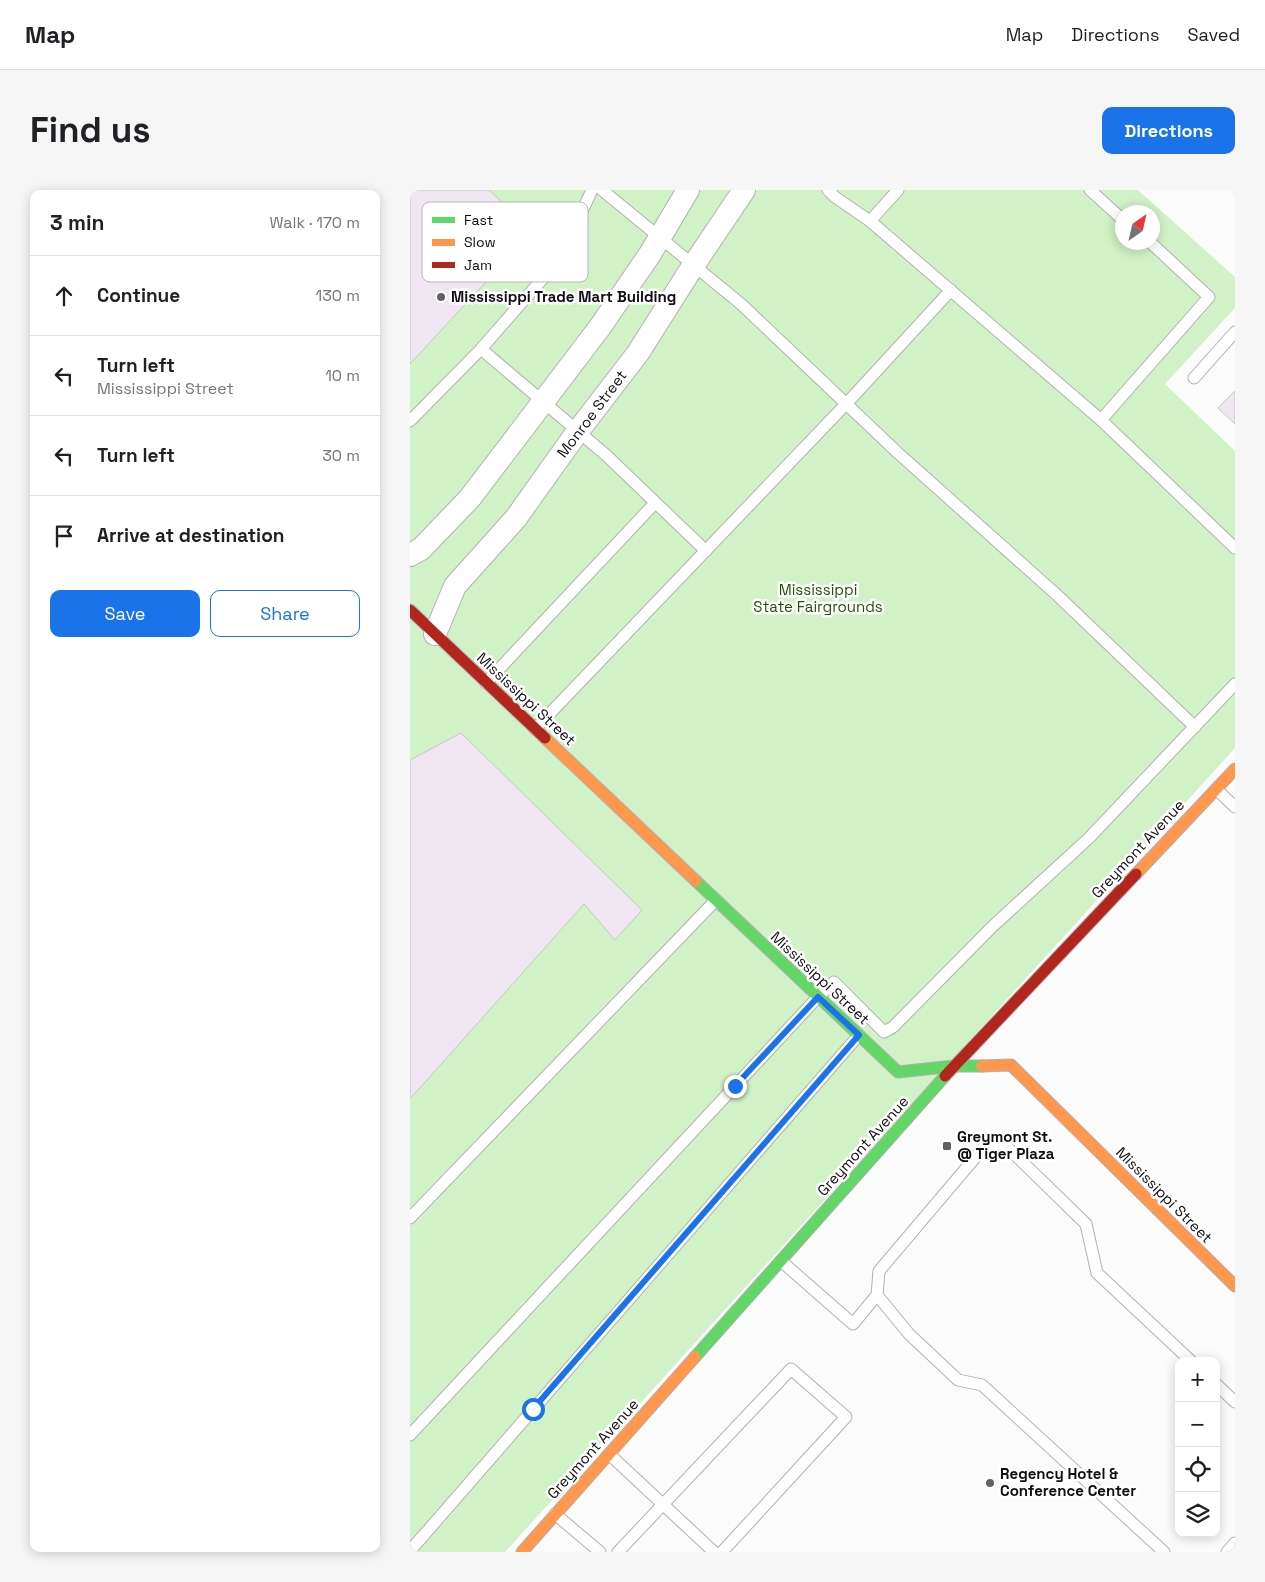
<!DOCTYPE html>
<meta charset="utf-8">
<style>
body{margin:0;font-family:"Space Grotesk",sans-serif;background:#f6f6f6;color:#202124}
.controls{position:absolute;right:15px;bottom:15px;display:grid;overflow:hidden;border-radius:10px;box-shadow:0 2px 12px #0003}
.controls button{width:45px;height:45px;display:grid;place-items:center;padding:0;border:0;border-bottom:1px solid #e0e0e0;background:#fff;color:#202124;font:25px sans-serif}
.compass{position:absolute;left:705px;top:15px;width:45px;height:45px;border-radius:50%;background:#fff;box-shadow:0 2px 12px #0003;rotate:34deg}
.stop{position:absolute;width:15px;height:15px;margin:-11px;border:4px solid #1a73e8;border-radius:50%;background:#fff}
.stop.end{background:#1a73e8;border-color:#fff;box-shadow:0 1px 5px #0008}
.list{margin:0;padding:0;list-style:none}
h2{display:flex;justify-content:space-between;align-items:center;height:65px;margin:0;padding:0 20px;font-size:21px}
h2 small{font-size:16px;font-weight:400;color:#757577}
.list li{display:grid;grid-template-columns:32px 1fr auto;gap:15px;align-items:center;box-sizing:border-box;height:80px;padding:0 20px;border-top:1px solid #e0e0e0}
.list b{display:block;font-size:19px;white-space:nowrap}
.list p{margin:0;font-size:16px;white-space:nowrap;color:#757577}
.list em{font-size:16px;font-style:normal;color:#757577}
.actions{display:flex;gap:10px;padding:15px 20px}
.actions a{flex:1;padding:11px 0;border:1px solid #1a73e8;border-radius:10px;text-align:center;font-size:18px;color:#1a73e8}
.actions .main{background:#1a73e8;color:#fff}
.icon{flex:none;width:28px;height:28px;fill:none;stroke:currentColor;stroke-width:2;stroke-linecap:round;stroke-linejoin:round}
.map{position:relative;flex:none;width:825px;height:1362px;overflow:hidden;border-radius:10px}
header{display:flex;align-items:center;gap:30px;box-sizing:border-box;height:70px;padding:0 25px;background:#fff;border-bottom:1px solid #e0e0e0}
header strong{font-size:24px}
nav{display:flex;gap:28px;margin-inline-start:auto;font-size:18px}
.intro{display:flex;align-items:center;justify-content:space-between;box-sizing:border-box;height:120px;padding:0 30px}
h1{margin:0;font-size:35px}
.button{padding:12px 22px;border-radius:10px;background:#1a73e8;color:#fff;font-size:18px;font-weight:700}
main{display:flex;gap:30px;padding:0 30px}
aside{flex:1;background:#fff;border-radius:10px;box-shadow:0 2px 12px #0003}
.map>svg:first-child{display:block}
.green{fill:#d1f1c6;fill-rule:evenodd}
.building{fill:#f0e6f2;stroke:#c6c3c7}
.lines{fill:none;stroke-linecap:round;stroke-linejoin:round}
.lane-casing{stroke:#b3b0b3;stroke-width:13}
.street-casing{stroke:#b3b0b3;stroke-width:24}
.fast-casing{stroke:#b3b0b3;stroke-width:13}
.slow-casing{stroke:#b3b0b3;stroke-width:13}
.jam-casing{stroke:#b3b0b3;stroke-width:13}
.lane{stroke:#fffeff;stroke-width:11}
.street{stroke:#fffeff;stroke-width:22}
.fast{stroke:#63d668;stroke-width:11}
.slow{stroke:#ff974d;stroke-width:11}
.jam{stroke:#b3261e;stroke-width:11}
.route{stroke:#1a73e8;stroke-width:6}
.poi-dot{fill:#636063;stroke:#fff;stroke-width:2}
.labels{text-anchor:middle;stroke-width:5;stroke-linejoin:round;paint-order:stroke}
.poi-label{font-size:15px;font-weight:bold;fill:#100c11;stroke:#fff;text-anchor:start}
.street-label{font-size:15px;fill:#100c11;stroke:#fff}
.park-label{font-size:15px;fill:#1e5501;stroke:#fff}
.key{fill:#fff;stroke:#b7b6b8;stroke-width:1}
.key-label{font-size:14px;fill:#100c11}
</style>
<header>
<strong>Map</strong>
<nav><a>Map</a><a>Directions</a><a>Saved</a></nav>
</header>
<div class="intro"><h1>Find us</h1><a class="button">Directions</a></div>
<main>
<aside>
<h2>3 min<small>Walk · 170 m</small></h2>
<ul class="list">
<li><svg class="icon" aria-label="ahead" viewBox="0 0 24 24"><path d="M12 20V5M6 11l6-6 6 6"/></svg><div><b>Continue</b></div><em>130 m</em></li>
<li><svg class="icon" aria-label="left" viewBox="0 0 24 24"><path d="M17 20v-9H6M10 6l-5 5 5 5"/></svg><div><b>Turn left</b><p>Mississippi Street</p></div><em>10 m</em></li>
<li><svg class="icon" aria-label="left" viewBox="0 0 24 24"><path d="M17 20v-9H6M10 6l-5 5 5 5"/></svg><div><b>Turn left</b></div><em>30 m</em></li>
<li><svg class="icon" aria-label="arrive" viewBox="0 0 24 24"><path d="M6 21V4h12l-3 4 3 4H6"/></svg><div><b>Arrive at destination</b></div></li>
</ul>
<div class="actions"><a class="main">Save</a><a>Share</a></div>
</aside>
<div class="map">
<svg width="825" height="1362" viewBox="0 0 825 1362">
<rect width="100%" height="100%" fill="#fcfbfc"/>
<path class="green" d="M0,0H728L825,87V118L755,194L825,261V558L95,1362H0ZM712,22H742V52H712Z"/>
<g class="building">
<path d="M0,0H79L123,41L0,174Z"/>
<path d="M825,201V234L808,218Z"/>
<path d="M51,543L232,720L205,750L174,714L0,909V570Z"/>
</g>
<g class="lines">
<g class="lane-casing">
<g id="lane">
<path d="M192,0L331,114L488,263L647,405L785,537"/>
<path d="M418,0L425,7L460,31"/>
<path d="M488,0L460,31L691,230L825,358"/>
<path d="M680,0L712,29"/>
<path d="M71,159L196,265L296,361"/>
<path d="M784,188L825,142"/>
<path d="M691,230L799,107L740,52"/>
<path d="M0,231L71,159L149,70L182,0"/>
<path d="M76,493L245,313"/>
<path d="M125,539L437,213L541,100"/>
<path d="M806,599L825,617"/>
<path d="M0,1028L306,710"/>
<path d="M371,1071L443,1134L467,1105L469,1081L575,956L587,953L598,958L676,1034L687,1083L781,1171"/>
<path d="M467,1105L499,1144L548,1190L572,1195L754,1362"/>
<path d="M806,1194L825,1212"/>
<path d="M0,1245L408,807L424,792L474,842L483,837L583,736L679,648L825,494"/>
<path d="M199,1264L304,1362"/>
<path d="M145,1324L190,1362"/>
<path d="M0,1361L449,845"/>
<path d="M208,1362L381,1179L436,1227L312,1362"/>
<path d="M817,1362L825,1353"/>
</g>
</g>
<g class="street-casing">
<g id="street">
<path d="M0,365L11,359L60,308L190,137L240,64L278,0"/>
<path d="M25,444L45,396L106,328L168,241L228,163L283,76L334,0"/>
</g>
</g>
<g class="fast-casing">
<g id="fast">
<path d="M286,691L488,882L544,876H572"/>
<path d="M285,1167L535,886"/>
</g>
</g>
<g class="slow-casing">
<g id="slow">
<path d="M135,548L286,691"/>
<path d="M726,684L825,579"/>
<path d="M572,876L601,875L825,1096"/>
<path d="M112,1362L285,1167"/>
</g>
</g>
<g class="jam-casing">
<g id="jam">
<path d="M0,420L135,548"/>
<path d="M535,886L726,684"/>
</g>
</g>
<use href="#lane" class="lane"/>
<use href="#street" class="street"/>
<use href="#fast" class="fast"/>
<use href="#slow" class="slow"/>
<use href="#jam" class="jam"/>
</g>
<g class="lines">
<path class="route" d="M123,1219L449,845L408,807L325,896"/>
</g>
<g class="poi-dot">
<circle cx="31" cy="107" r="5"/>
<rect x="532" y="951" width="10" height="10" rx="2.5"/>
<circle cx="580" cy="1293" r="5"/>
</g>
<g class="labels">
<g class="poi-label">
<text x="41" y="112">Mississippi Trade Mart Building</text>
<text x="547" y="952">Greymont St.<tspan x="547" dy="17">@ Tiger Plaza</tspan></text>
<text x="590" y="1289">Regency Hotel &amp;<tspan x="590" dy="17">Conference Center</tspan></text>
</g>
<g class="street-label">
<text transform="translate(182 224) rotate(-53)" y="5">Monroe Street</text>
<text transform="translate(116 509) rotate(43)" y="5">Mississippi Street</text>
<text transform="translate(728 659) rotate(-47)" y="5">Greymont Avenue</text>
<text transform="translate(410 788) rotate(43)" y="5">Mississippi Street</text>
<text transform="translate(453 956) rotate(-48)" y="5">Greymont Avenue</text>
<text transform="translate(754 1005) rotate(45)" y="5">Mississippi Street</text>
<text transform="translate(183 1259) rotate(-48)" y="5">Greymont Avenue</text>
</g>
<g class="park-label">
<text x="408" y="405">Mississippi<tspan x="408" dy="17">State Fairgrounds</tspan></text>
</g>
</g>
<rect x="12" y="12" width="166" height="80" rx="8" class="key"/>
<rect x="22" y="27" width="23" height="6" fill="#63d668"/>
<rect x="22" y="49" width="23" height="7" fill="#ff974d"/>
<rect x="22" y="72" width="23" height="6" fill="#b3261e"/>
<g class="key-label">
<text x="54" y="35">Fast</text>
<text x="54" y="57">Slow</text>
<text x="54" y="80">Jam</text>
</g>
</svg>
<div class="controls">
<button>+</button>
<button>−</button>
<button><svg class="icon" aria-label="locate" viewBox="0 0 24 24"><circle cx="12" cy="12" r="6"/><path d="M12 2v4M12 18v4M2 12h4M18 12h4"/></svg></button>
<button><svg class="icon" aria-label="layers" viewBox="0 0 24 24"><path d="M12 4l9 5-9 5-9-5zM3 14l9 5 9-5"/></svg></button>
</div>
<svg class="compass" viewBox="-18 -18 36 36"><path d="M0-13l5 13h-10z" fill="#e53935"/><path d="M0 13l5-13h-10z" fill="#757577"/></svg>
<div class="stop" style="left:123px;top:1219px"></div>
<div class="stop end" style="left:325px;top:896px"></div>
</div>
</main>
